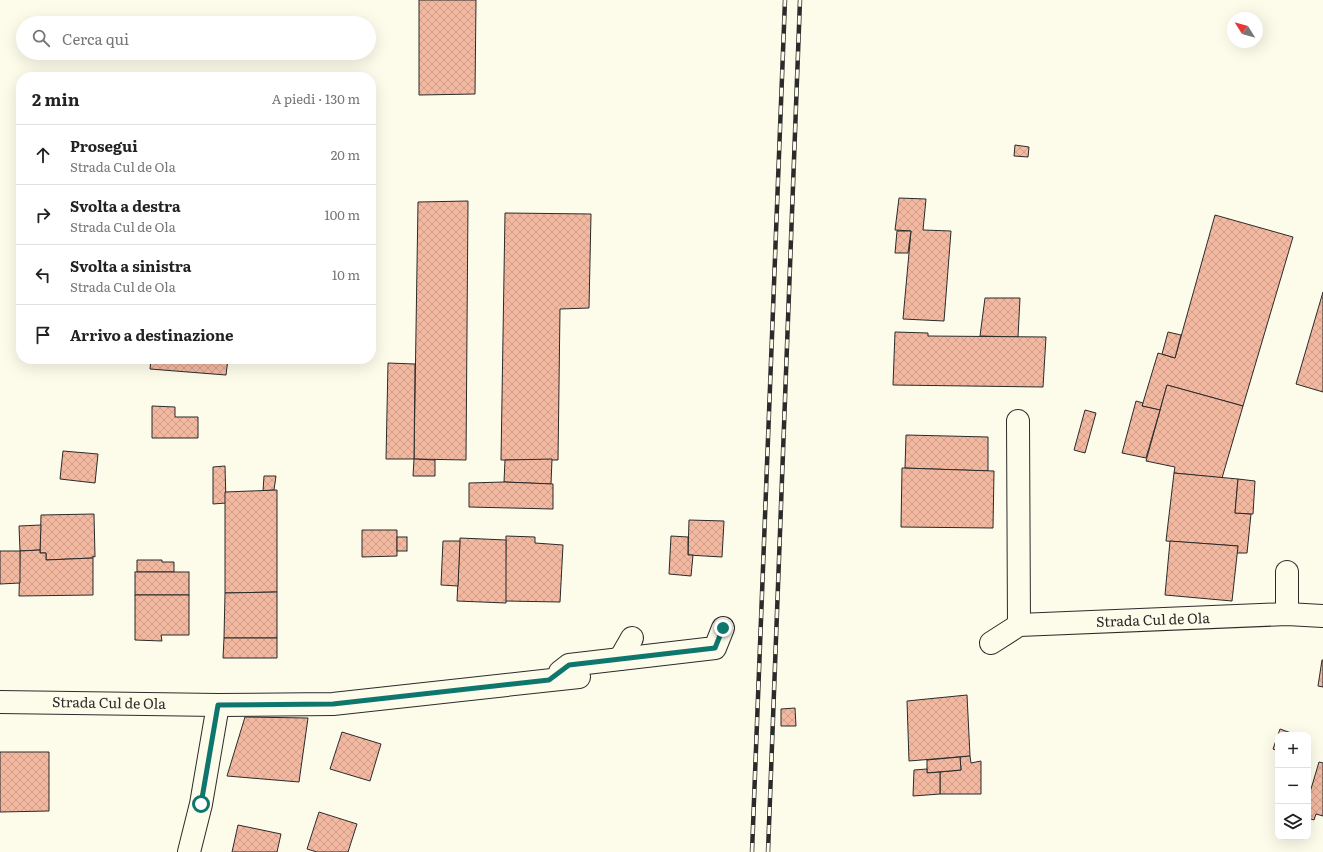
<!DOCTYPE html>
<html lang="it">
<meta charset="utf-8">
<style>
body{margin:0;font-family:Literata,serif;background:#f6f6f6;color:#222}
.controls{position:absolute;right:12px;bottom:12px;display:grid;overflow:hidden;border-radius:8px;box-shadow:0 4px 16px #0002}
.controls button{width:36px;height:36px;display:grid;place-items:center;padding:0;border:0;border-bottom:1px solid #e0e0e0;background:#fff;color:#222;font:20px sans-serif}
.compass{position:absolute;left:1227px;top:12px;width:36px;height:36px;border-radius:50%;background:#fff;box-shadow:0 4px 16px #0002;rotate:307deg}
.stop{position:absolute;width:12px;height:12px;margin:-9px;border:3px solid #0f766e;border-radius:50%;background:#fff}
.stop.end{background:#0f766e;border-color:#fff;box-shadow:0 1px 4px #0008}
.list{margin:0;padding:0;list-style:none}
h2{display:flex;justify-content:space-between;align-items:center;height:52px;margin:0;padding:0 16px;font-size:17px}
h2 small{font-size:13px;font-weight:400;color:#767676}
.list li{display:grid;grid-template-columns:26px 1fr auto;gap:12px;align-items:center;box-sizing:border-box;height:60px;padding:0 16px;border-top:1px solid #e0e0e0}
.list b{display:block;font-size:15px;white-space:nowrap}
.list p{margin:0;font-size:13px;white-space:nowrap;color:#767676}
.list em{font-size:13px;font-style:normal;color:#767676}
.icon{flex:none;width:22px;height:22px;fill:none;stroke:currentColor;stroke-width:2;stroke-linecap:round;stroke-linejoin:round}
.map{position:relative;flex:none;width:1323px;height:852px;overflow:hidden}
.search{position:absolute;background:#fff;box-shadow:0 4px 16px #0002;left:16px;top:16px;width:360px;height:44px;display:flex;align-items:center;gap:10px;box-sizing:border-box;padding:0 14px;border-radius:22px;color:#767676;font-size:15px}
.panel{position:absolute;background:#fff;box-shadow:0 4px 16px #0002;left:16px;top:72px;width:360px;height:292px;border-radius:16px}
.map>svg:first-child{display:block}
.building{fill:url(#building-cross-hatch);stroke:#2b2b2b}
.lines{fill:none;stroke-linecap:round;stroke-linejoin:round}
.street-casing{stroke:#2b2b2b;stroke-width:24}
.street{stroke:#fdfbea;stroke-width:22}
.rail-casing{stroke:#2b2b2b;stroke-width:4.5}
.rail{stroke:#fdfbea;stroke-width:3;stroke-dasharray:9;stroke-linecap:butt}
.route{stroke:#0f766e;stroke-width:5}
.labels{text-anchor:middle;stroke-width:3;stroke-linejoin:round;paint-order:stroke}
.street-label{font-size:14px;fill:#2b2b2b;stroke:#fdfbea}
</style>
<div class="map">
<svg width="1323" height="852" viewBox="0 0 1323 852">
<defs>
<pattern id="building-cross-hatch" width="8" height="8" patternUnits="userSpaceOnUse"><rect width="8" height="8" fill="#f2b8a0"/><path d="M0 0l8 8M0 8l8-8" fill="none" stroke="#d09e8a"/></pattern>
</defs>
<rect width="100%" height="100%" fill="#fdfbea"/>
<g class="building">
<path d="M419,0H476L475,94L419,95Z"/>
<path d="M1015,145L1029,147L1028,157L1014,156Z"/>
<path d="M899,198L926,199L923,230L951,231L944,321L903,319L911,231L895,230Z"/>
<path d="M468,201L466,460L414,459L418,202Z"/>
<path d="M505,213L591,214L589,308L560,309L558,460H501Z"/>
<path d="M1215,215L1293,237L1243,406L1167,385L1160,410L1142,406L1158,353L1175,358Z"/>
<path d="M897,231H911L908,253H895Z"/>
<path d="M1323,292V392L1296,384Z"/>
<path d="M985,298H1020L1018,337L980,336Z"/>
<path d="M895,332L928,333V336L1046,337L1043,387L893,385Z"/>
<path d="M1168,332L1181,335L1175,358L1162,354Z"/>
<path d="M151,359H228L226,375L150,369Z"/>
<path d="M388,363L415,364L414,459H386Z"/>
<path d="M1167,385L1243,406L1222,478L1174,473L1175,467L1146,461Z"/>
<path d="M1136,401L1143,403L1142,406L1160,410L1146,458L1122,453Z"/>
<path d="M152,406L175,407V417H198V438H152Z"/>
<path d="M1085,410L1096,413L1085,453L1074,450Z"/>
<path d="M906,435L988,437V471L905,468Z"/>
<path d="M63,451L98,454L95,483L60,479Z"/>
<path d="M414,459L435,460V476H413Z"/>
<path d="M552,459L551,484L504,482L505,460Z"/>
<path d="M225,466L226,503L213,504V467Z"/>
<path d="M902,468L994,471L993,528L901,527Z"/>
<path d="M1174,473L1238,479L1235,513L1251,514L1247,553H1236L1238,546L1166,541Z"/>
<path d="M264,476H276L274,490L263,491Z"/>
<path d="M1238,479L1255,481L1253,514L1235,513Z"/>
<path d="M504,482L553,484V509L469,507V483Z"/>
<path d="M277,490V592L225,593V492Z"/>
<path d="M94,514L95,557L93,556V558L46,560V553H40L41,515Z"/>
<path d="M689,520L724,521L722,557L688,555Z"/>
<path d="M41,525L40,550L20,551L19,526Z"/>
<path d="M362,530H397V556L362,557Z"/>
<path d="M506,536L535,537V543L563,545L560,602L505,601Z"/>
<path d="M671,536L688,537V555H693L691,576L669,574Z"/>
<rect x="397" y="537" width="10" height="14"/>
<path d="M460,538L506,540V603L457,601Z"/>
<path d="M443,541H460L458,586L441,585Z"/>
<path d="M1170,541L1238,546L1232,601L1165,595Z"/>
<path d="M40,550V553H46V560L93,558V595L19,596L20,551Z"/>
<path d="M0,551H20V583L0,584Z"/>
<path d="M137,560H162V562H174V572H137Z"/>
<rect x="135" y="572" width="54" height="23"/>
<path d="M277,592V638H224L225,593Z"/>
<path d="M135,595H189V635H161L162,641L135,640Z"/>
<path d="M224,638H277V658H223Z"/>
<path d="M1322,660H1323V687L1318,686Z"/>
<path d="M967,695L970,756L909,761L907,701Z"/>
<path d="M795,708L796,726H781V709Z"/>
<path d="M245,717L308,718L299,782L227,776Z"/>
<path d="M1280,729L1294,734L1293,735H1278V751L1273,749Z"/>
<path d="M342,732L381,744L370,781L330,769Z"/>
<path d="M0,752H49V811L0,812Z"/>
<path d="M970,756L971,763L981,761V794H940V772L961,770L960,757Z"/>
<path d="M960,757L961,770L927,773V760Z"/>
<path d="M1319,762L1323,763V816L1316,814L1314,820L1308,818V799Z"/>
<path d="M927,769V773L940,772V794L913,796L914,770Z"/>
<path d="M319,812L357,824L348,852H317L307,849Z"/>
<path d="M238,825L281,834L277,852H232Z"/>
</g>
<g class="lines">
<g class="street-casing">
<g id="street">
<path d="M1018,421L1019,625"/>
<path d="M1287,572V614"/>
<path d="M991,643L1019,625L1287,614L1323,616"/>
<path d="M620,659L632,638"/>
<path d="M560,672L569,665L715,648L723,628"/>
<path d="M0,702L218,705L333,704L579,677"/>
<path d="M189,852L201,804L218,705"/>
</g>
</g>
<use href="#street" class="street"/>
<g class="rail-casing">
<g id="rail">
<path d="M752,852L785,0"/>
<path d="M768,852L800,0"/>
</g>
</g>
<use href="#rail" class="rail"/>
</g>
<g class="lines">
<path class="route" d="M201,804L218,705L333,704L549,680L569,665L715,648L723,628"/>
</g>
<g class="labels">
<g class="street-label">
<text transform="translate(1153 620) rotate(-2)" y="5">Strada Cul de Ola</text>
<text transform="translate(109 703) rotate(1)" y="5">Strada Cul de Ola</text>
</g>
</g>
</svg>
<div class="controls">
<button>+</button>
<button>−</button>
<button><svg class="icon" aria-label="layers" viewBox="0 0 24 24"><path d="M12 4l9 5-9 5-9-5zM3 14l9 5 9-5"/></svg></button>
</div>
<svg class="compass" viewBox="-18 -18 36 36"><path d="M0-13l5 13h-10z" fill="#e53935"/><path d="M0 13l5-13h-10z" fill="#767676"/></svg>
<div class="stop" style="left:201px;top:804px"></div>
<div class="stop end" style="left:723px;top:628px"></div>
<div class="search"><svg class="icon" aria-label="search" viewBox="0 0 24 24"><circle cx="10" cy="10" r="6"/><path d="M15 15l6 6"/></svg>Cerca qui</div>
<section class="panel">
<h2>2 min<small>A piedi · 130 m</small></h2>
<ul class="list">
<li><svg class="icon" aria-label="ahead" viewBox="0 0 24 24"><path d="M12 20V5M6 11l6-6 6 6"/></svg><div><b>Prosegui</b><p>Strada Cul de Ola</p></div><em>20 m</em></li>
<li><svg class="icon" aria-label="right" viewBox="0 0 24 24"><path d="M7 20v-9h11M14 6l5 5-5 5"/></svg><div><b>Svolta a destra</b><p>Strada Cul de Ola</p></div><em>100 m</em></li>
<li><svg class="icon" aria-label="left" viewBox="0 0 24 24"><path d="M17 20v-9H6M10 6l-5 5 5 5"/></svg><div><b>Svolta a sinistra</b><p>Strada Cul de Ola</p></div><em>10 m</em></li>
<li><svg class="icon" aria-label="arrive" viewBox="0 0 24 24"><path d="M6 21V4h12l-3 4 3 4H6"/></svg><div><b>Arrivo a destinazione</b></div></li>
</ul>
</section>
</div>
